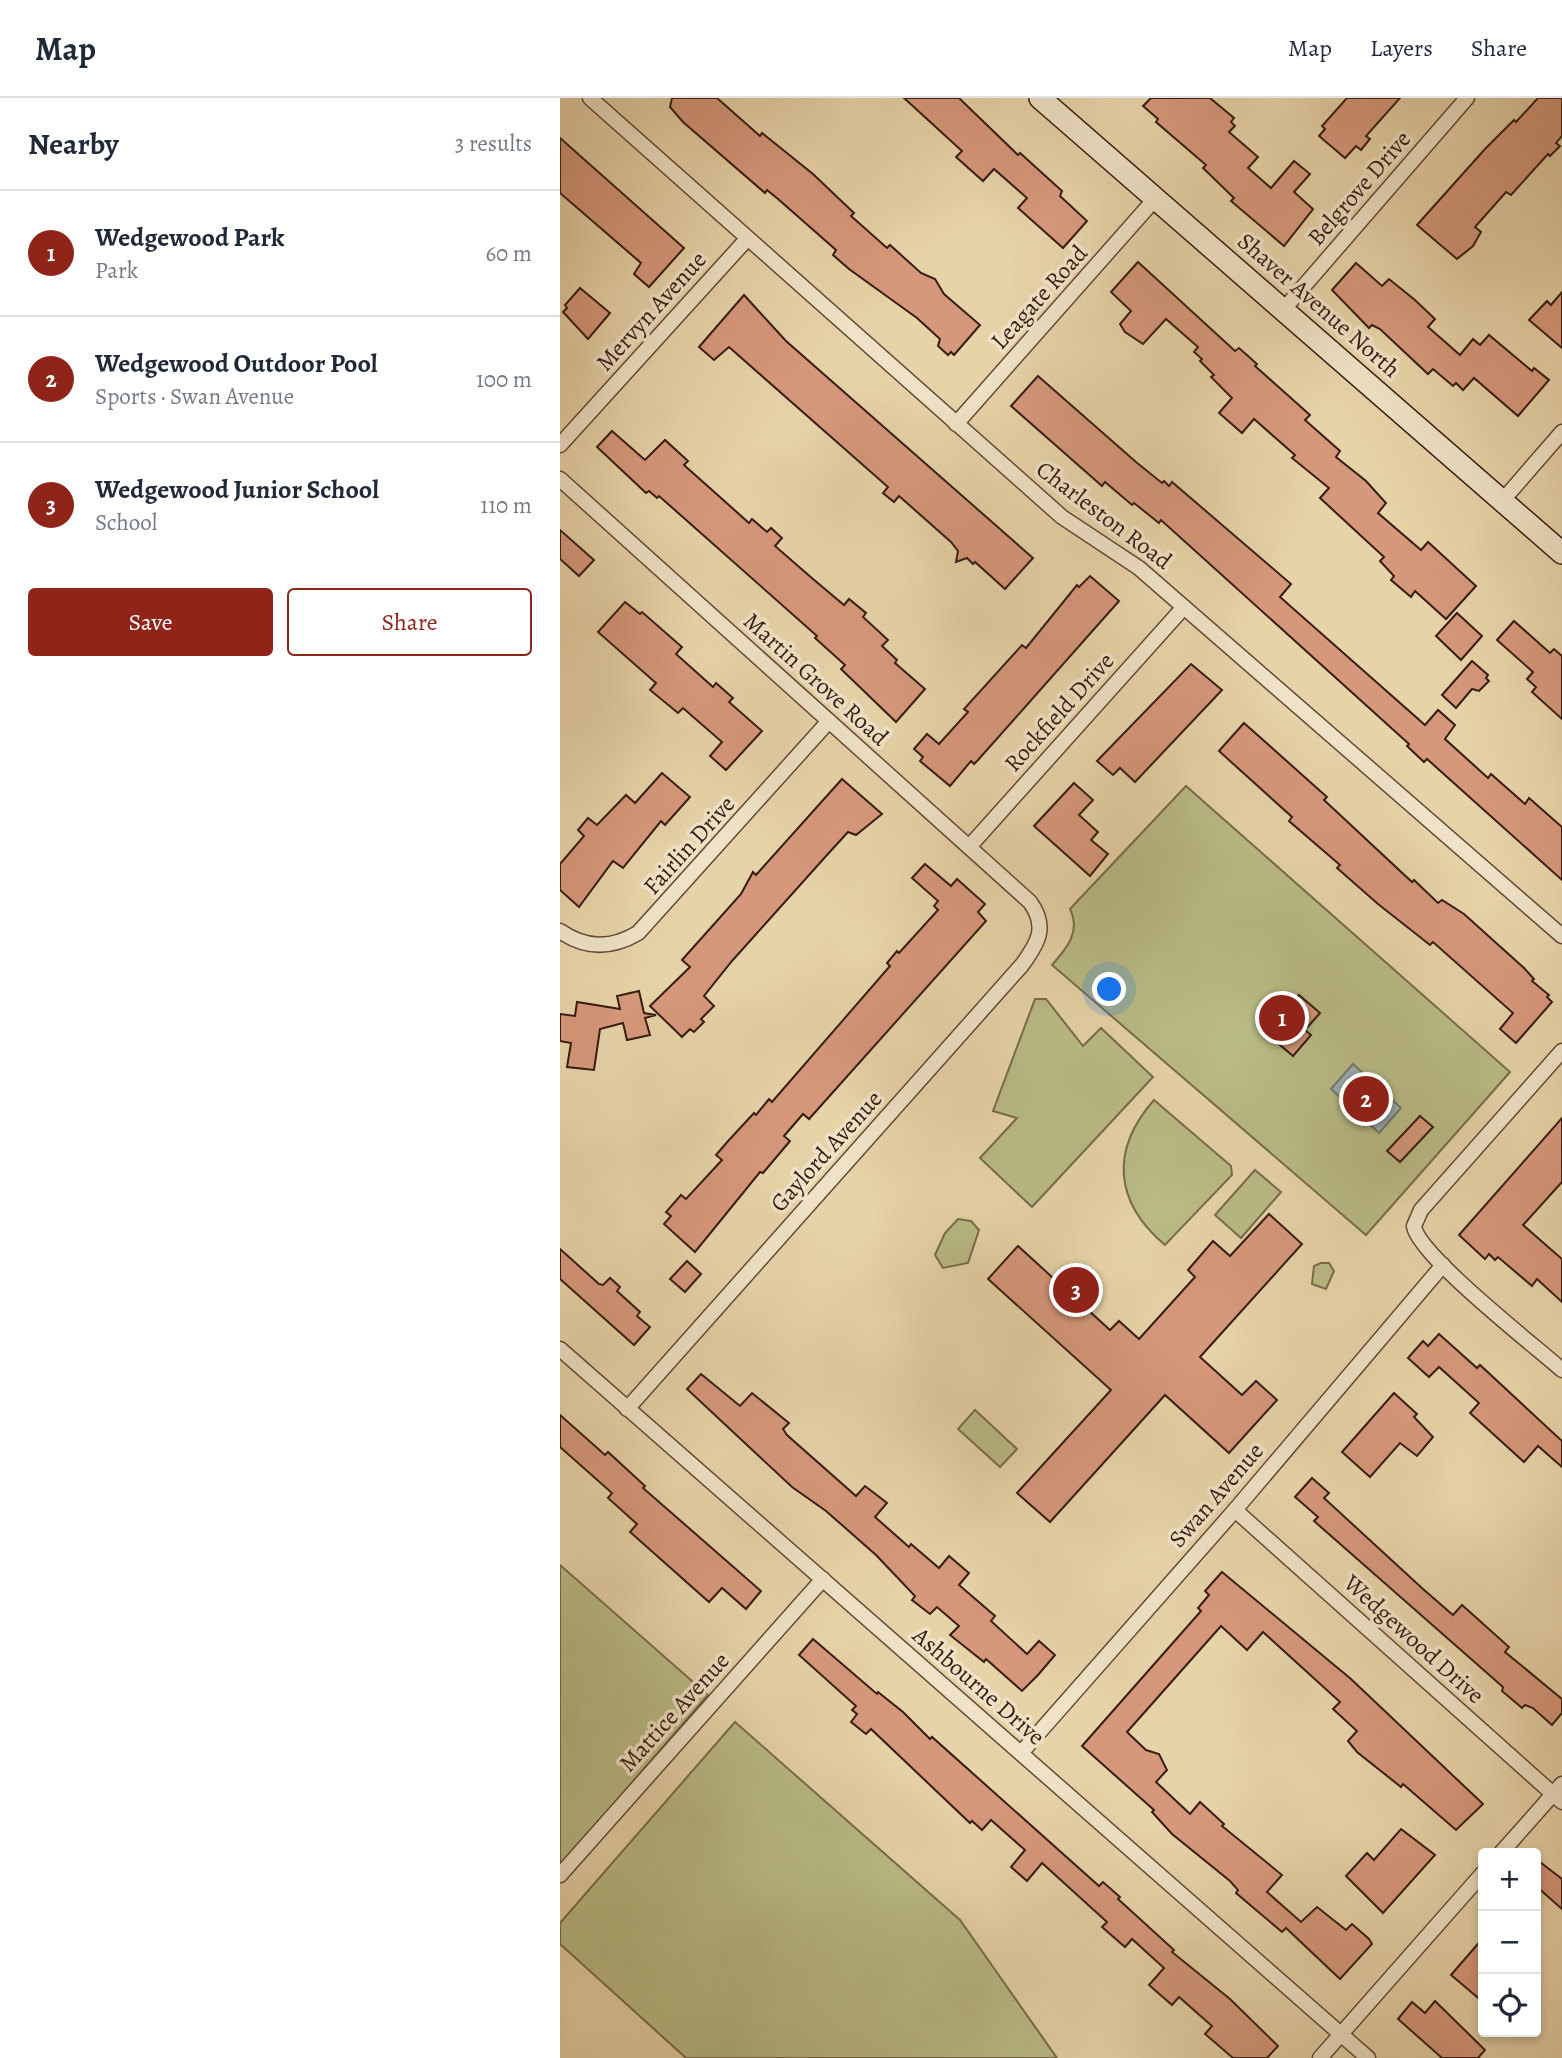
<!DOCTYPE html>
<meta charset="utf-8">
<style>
body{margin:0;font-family:Alegreya,serif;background:#f2f2f3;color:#1f2937}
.controls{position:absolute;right:21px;bottom:21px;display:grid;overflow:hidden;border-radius:7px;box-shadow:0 4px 10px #0003}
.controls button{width:63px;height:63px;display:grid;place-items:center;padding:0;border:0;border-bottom:2px solid #e0e1e3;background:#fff;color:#1f2937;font:35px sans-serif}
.you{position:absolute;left:550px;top:892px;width:24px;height:24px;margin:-18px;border:5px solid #fff;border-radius:50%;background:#1a73e8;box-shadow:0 0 0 10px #1a73e833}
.badge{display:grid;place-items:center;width:46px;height:46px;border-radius:50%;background:#8f2418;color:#fff;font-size:23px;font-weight:700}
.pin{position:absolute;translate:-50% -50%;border:4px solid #fff;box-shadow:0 2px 7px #0006}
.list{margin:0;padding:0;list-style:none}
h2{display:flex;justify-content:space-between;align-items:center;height:91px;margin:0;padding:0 28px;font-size:30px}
h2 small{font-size:23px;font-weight:400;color:#747a83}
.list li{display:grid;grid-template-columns:46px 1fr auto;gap:21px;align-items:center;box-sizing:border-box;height:126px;padding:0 28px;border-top:2px solid #e0e1e3}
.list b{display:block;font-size:26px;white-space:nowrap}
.list p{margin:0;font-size:23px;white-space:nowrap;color:#747a83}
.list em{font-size:23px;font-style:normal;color:#747a83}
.actions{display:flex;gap:14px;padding:21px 28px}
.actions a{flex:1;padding:16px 0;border:2px solid #8f2418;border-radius:7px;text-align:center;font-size:24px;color:#8f2418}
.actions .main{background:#8f2418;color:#fff}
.icon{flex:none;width:38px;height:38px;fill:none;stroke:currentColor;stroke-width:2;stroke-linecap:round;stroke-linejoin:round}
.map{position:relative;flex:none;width:1002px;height:1960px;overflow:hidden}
header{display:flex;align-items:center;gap:42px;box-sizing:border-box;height:98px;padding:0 35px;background:#fff;border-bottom:2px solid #e0e1e3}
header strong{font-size:33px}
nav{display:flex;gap:38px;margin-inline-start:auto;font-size:24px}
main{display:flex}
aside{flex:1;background:#fff}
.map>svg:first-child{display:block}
.green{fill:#b9bb85;stroke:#786c4c;stroke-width:2}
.water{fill:#9eb4b5;stroke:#757774;stroke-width:2}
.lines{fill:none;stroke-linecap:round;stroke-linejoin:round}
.shore{stroke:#6a6864;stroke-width:2}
.building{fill:#d6987b;stroke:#371c12;stroke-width:2}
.street-casing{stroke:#634a38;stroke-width:17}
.secondary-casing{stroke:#371c12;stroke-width:24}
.street{stroke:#efe2c6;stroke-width:14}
.secondary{stroke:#efe2c6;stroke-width:21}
.labels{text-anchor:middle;stroke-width:7;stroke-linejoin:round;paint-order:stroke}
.street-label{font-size:24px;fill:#371c12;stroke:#efe2c6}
</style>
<header>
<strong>Map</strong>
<nav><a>Map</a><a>Layers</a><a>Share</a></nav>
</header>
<main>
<aside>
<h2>Nearby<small>3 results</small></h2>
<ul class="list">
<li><span class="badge">1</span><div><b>Wedgewood Park</b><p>Park</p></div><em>60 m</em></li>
<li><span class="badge">2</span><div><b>Wedgewood Outdoor Pool</b><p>Sports · Swan Avenue</p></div><em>100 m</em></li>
<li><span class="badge">3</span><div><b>Wedgewood Junior School</b><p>School</p></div><em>110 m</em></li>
</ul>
<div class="actions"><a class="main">Save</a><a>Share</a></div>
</aside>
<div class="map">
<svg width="1002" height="1960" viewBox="0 0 1002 1960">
<rect width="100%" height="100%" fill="#e7d3a8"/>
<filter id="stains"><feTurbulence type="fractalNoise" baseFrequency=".00286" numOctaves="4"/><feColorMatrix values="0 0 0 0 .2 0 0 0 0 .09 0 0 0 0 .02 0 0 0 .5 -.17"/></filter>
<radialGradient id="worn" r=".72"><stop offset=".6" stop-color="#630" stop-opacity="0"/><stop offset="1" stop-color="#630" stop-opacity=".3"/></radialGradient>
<g class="green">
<path d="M626,688L950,974L806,1137L492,867C507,850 521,834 510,811Z"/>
<path d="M475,901H486L523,948L541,930L593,979L472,1109L420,1060L457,1020L433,1013Z"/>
<path d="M594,1002L671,1068L672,1077L605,1147C554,1104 550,1052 594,1002Z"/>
<path d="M695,1072L721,1094L681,1140L655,1117Z"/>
<path d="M398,1121L411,1123L419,1132L408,1165L383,1170L375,1157L385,1135Z"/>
<path d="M761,1165H769L774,1173L766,1191L752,1186L754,1168Z"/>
<path d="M415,1312L457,1351L440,1369L398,1331Z"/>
<path d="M0,1467L148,1597L0,1768Z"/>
<path d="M175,1624L400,1822L497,1960H126L0,1846V1825Z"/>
</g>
<path class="water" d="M793,966L841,1010L819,1035L771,991Z"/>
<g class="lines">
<path class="shore" d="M796,979L829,1009L820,1023L783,992L791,979Z"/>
</g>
<g class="building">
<path d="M112,0H157L200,38L202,35L253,76L294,115L291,118L327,150L330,147L361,175L375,181L384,196L420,227L394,257L391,254L388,257L378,248L380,241L357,220L289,171L273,157L276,152L218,101L207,92L205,95L123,24L110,9Z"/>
<path d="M344,0H399L458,57L460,55L502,93L500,98L527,123L503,150L458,110L467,100L434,71L423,83L396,59L402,53Z"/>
<path d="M591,0H650L674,20L671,24L675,28L669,34L698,59L688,70L711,90L734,63L750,76L734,94L753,111L724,148L671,103L674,100L643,70L646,67L596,24L598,21L583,8Z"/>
<path d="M787,0H840L806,38L810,41L801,52L796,48L785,60L759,38L765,31L762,28Z"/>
<path d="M978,0H1002V38L996,45L1000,48L990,58L988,56L951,97L946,94L915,129L921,134L913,148L897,161L857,127L925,51L954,22L956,24Z"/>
<path d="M0,40L124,150L89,189L74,176L81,165L0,95Z"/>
<path d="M578,164L675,253L679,250L697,266L695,268L750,317L745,322L780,353L776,359L806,383L826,405L818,415L861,452L868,444L916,488L886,521L855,493L851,499L831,482L834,478L820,463L824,459L760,400L769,390L732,360L735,357L694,321L682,335L659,315L672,300L651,279L654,277L640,263L642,261L634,254L638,249L606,221L583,246L565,234L560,226L571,213L551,194Z"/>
<path d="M796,165L822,188L829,181L855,202L875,221L868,229L900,257L913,241L920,247L929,237L972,273L974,270L989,282L958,318L914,280L903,292L896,285L893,288L873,271L868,276L820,231L812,227L809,230L772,192Z"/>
<path d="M20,190L50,215L28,241L3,214L7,210L5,207Z"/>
<path d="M1002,194V250L969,222L987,203L991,207Z"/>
<path d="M184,197L226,243L473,460L445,491L415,464L413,466L407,460L396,464L398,453L391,444L339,398L334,404L323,395L328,389L169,249L154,262L139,249Z"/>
<path d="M478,278L576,364L602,385L604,383L609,388L612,384L731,486L720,499L831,597L865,627L878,612L895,627L885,641L928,680L931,676L965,706L969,700L1002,729V782L867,661L864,664L847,648L849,646L601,422L599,425L574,405L572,407L545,384L542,388L451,308Z"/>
<path d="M52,333L85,362L105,342L128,363L124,367L189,425L192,421L207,434L211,430L222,440L215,448L253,481L284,507L289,501L306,515L303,519L328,542L322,548L337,562L335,565L365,591L336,624L281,571L285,567L255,540L257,538L99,398L97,400L89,393L86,395L37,349Z"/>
<path d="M0,432L34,462L19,478L0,461Z"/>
<path d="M530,478L559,503L418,662L414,666L411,663L390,688L360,663L363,659L354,651L367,636L379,646L408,614L404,611L462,547L466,550L517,487L519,489Z"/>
<path d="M65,504L80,516L82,514L122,549L116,556L153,589L156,585L173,600L169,604L202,633L166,672L150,658L162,644L123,610L118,615L90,592L96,585L38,534Z"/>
<path d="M897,515L922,538L901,562L876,538Z"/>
<path d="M954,523L990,555L994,551L1002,558V621L972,594L976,589L967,581L973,574L937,542Z"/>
<path d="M912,563L928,577L926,580L929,583L919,593L912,591L896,610L882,597Z"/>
<path d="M631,566L662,592L575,684L560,670L553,677L537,663Z"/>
<path d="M684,625L767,699L764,702L852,784L854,782L878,805L882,802L904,816L964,870L974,881L972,883L989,897L987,899L992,904L956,945L940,931L953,915L873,844L870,847L818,806L777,770L780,767L729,723L732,719L659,653Z"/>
<path d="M102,675L130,699L105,727L101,723L63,770L53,763L19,809L0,792V766L24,738L18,732L28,720L37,727L66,697L75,705Z"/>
<path d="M282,681L322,716L296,737L288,734L267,757L172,863L144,898L154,908L141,921L144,924L134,934L130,931L122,939L90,908L130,869L122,862L181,796L193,774L196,777Z"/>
<path d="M514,685L533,702L519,717L538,734L531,742L548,756L530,778L474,728Z"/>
<path d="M365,766L391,788L397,781L425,806L418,814L426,823L249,1021L243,1016L224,1038L230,1043L203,1075L200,1074L135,1154L104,1126L111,1118L106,1114L121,1097L126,1101L162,1062L156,1057L169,1042L194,1015L196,1017L209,1001L212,1004L330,868L327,865L337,853L339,855L378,812L374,808L378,803L352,780Z"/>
<path d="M79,893L84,915L96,917L85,920L90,937L67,942L63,925L40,931L34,972L7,969L11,945L0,943V916L15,918L17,904L60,911L57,898Z"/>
<path d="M739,897L760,915L745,932L751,937L733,958L706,935Z"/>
<path d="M860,1018L873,1029L840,1064L827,1053Z"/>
<path d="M1002,1020V1084L963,1127L1002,1161V1204L977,1181L972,1188L938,1159L935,1162L929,1156L925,1161L899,1137Z"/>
<path d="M709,1116L742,1146L640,1259L682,1297L696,1283L717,1302L669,1355L605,1297L490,1424L457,1395L551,1292L428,1181L458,1148L550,1232L559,1223L579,1241L635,1179L628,1172L653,1143L670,1158Z"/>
<path d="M0,1151L39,1186L43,1187L50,1180L60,1189L57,1193L80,1214L77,1218L90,1229L74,1247L0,1181Z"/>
<path d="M127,1163L141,1176L125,1194L110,1181Z"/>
<path d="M879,1236L917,1270L920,1267L1002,1343V1369L978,1348L964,1364L910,1315L919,1305L879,1269L869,1279L848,1260L863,1243L868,1248Z"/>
<path d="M141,1276L180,1308L192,1295L229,1325L223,1331L227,1337L296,1398L305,1388L327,1405L315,1419L349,1449L351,1446L379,1470L389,1458L409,1475L399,1487L435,1518L431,1523L467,1556L479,1543L495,1557L478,1577L462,1593L426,1561L424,1564L390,1537L399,1528L377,1509L370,1516L352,1502L355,1498L316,1457L266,1413L232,1389L127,1291Z"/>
<path d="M834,1295L857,1316L854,1319L873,1339L857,1358L840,1345L810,1379L782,1354Z"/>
<path d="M0,1317L45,1357L48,1354L85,1388L83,1390L201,1493L186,1511L162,1490L149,1504L70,1434L77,1426L48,1400L52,1395L0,1349Z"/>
<path d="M752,1380L769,1395L764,1400L863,1491L893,1517L902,1507L949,1549L945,1554L1002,1601V1615L992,1627L973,1610L965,1607L962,1610L942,1593L943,1589L754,1423L758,1419L735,1399Z"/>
<path d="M662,1474L791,1581L923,1706L896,1732L843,1686L841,1689L797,1654L788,1643L797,1633L773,1611L780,1604L703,1534L687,1552L661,1528L567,1634L586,1652L599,1656L607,1672L596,1684L630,1716L640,1704L664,1726L662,1728L722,1777L707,1794L741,1824L757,1809L786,1832L792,1826L809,1841L812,1846L780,1881L726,1830L722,1834L676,1795L678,1792L670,1783L612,1736L592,1714L594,1712L522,1648L641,1513L638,1510L649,1497L645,1493Z"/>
<path d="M253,1541L317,1596L318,1594L343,1614L370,1641L372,1639L539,1788L543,1784L560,1799L558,1801L614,1852L612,1854L670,1901L718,1948L707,1960H673L645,1936L652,1928L619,1899L612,1907L589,1887L604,1870L572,1841L565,1849L542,1829L547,1824L482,1765L467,1783L451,1769L465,1752L431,1722L422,1732L412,1723L410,1725L311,1631L306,1636L291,1624L297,1616L292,1612L296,1608L239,1557Z"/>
<path d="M841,1731L875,1757L823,1815L786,1778L807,1755L814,1762Z"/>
<path d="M976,1761L1002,1781V1811L976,1788Z"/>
<path d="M923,1840V1904L891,1877Z"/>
<path d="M875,1903L925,1952L918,1960H882L838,1921L852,1904L865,1915Z"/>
</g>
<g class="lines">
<g class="street-casing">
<g id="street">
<path d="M30,0L502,419L579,470L1002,838"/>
<path d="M724,211L907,0"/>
<path d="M396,326L595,101"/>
<path d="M0,347L187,141"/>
<path d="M0,381L470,804C488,829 478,845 462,867L67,1311"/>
<path d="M943,402L1002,334"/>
<path d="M409,749L624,509"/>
<path d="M0,833C26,851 51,851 78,835L269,623"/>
<path d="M1002,953L861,1112L854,1128C857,1156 975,1248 1002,1272"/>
<path d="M0,1251L808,1960"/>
<path d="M675,1412L1002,1704"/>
<path d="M461,1655L675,1412L883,1167"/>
<path d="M941,1755L1002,1686"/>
<path d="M0,1777L263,1481"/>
<path d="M760,1960L923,1775"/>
</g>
</g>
<g class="secondary-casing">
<path id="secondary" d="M480,0L1002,455"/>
</g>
<use href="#street" class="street"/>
<use href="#secondary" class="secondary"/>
</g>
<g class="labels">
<g class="street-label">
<text transform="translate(799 90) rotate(-49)" y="8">Belgrove Drive</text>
<text transform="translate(479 199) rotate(-48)" y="8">Leagate Road</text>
<text transform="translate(759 207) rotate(41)" y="8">Shaver Avenue North</text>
<text transform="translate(91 213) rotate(-48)" y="8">Mervyn Avenue</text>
<text transform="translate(544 417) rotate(37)" y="8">Charleston Road</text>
<text transform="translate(256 581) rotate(42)" y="8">Martin Grove Road</text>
<text transform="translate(499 614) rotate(-48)" y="8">Rockfield Drive</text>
<text transform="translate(129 747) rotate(-48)" y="8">Fairlin Drive</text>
<text transform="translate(266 1053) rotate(-48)" y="8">Gaylord Avenue</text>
<text transform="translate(656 1397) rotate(-49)" y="8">Swan Avenue</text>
<text transform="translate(854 1541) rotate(42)" y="8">Wedgewood Drive</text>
<text transform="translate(419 1588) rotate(41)" y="8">Ashbourne Drive</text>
<text transform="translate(114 1614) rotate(-48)" y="8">Mattice Avenue</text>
</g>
</g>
<rect width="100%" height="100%" filter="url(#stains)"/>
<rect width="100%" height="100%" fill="url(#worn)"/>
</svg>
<div class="controls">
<button>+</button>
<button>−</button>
<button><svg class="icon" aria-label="locate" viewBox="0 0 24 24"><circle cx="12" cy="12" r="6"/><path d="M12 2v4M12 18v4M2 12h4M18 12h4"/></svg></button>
</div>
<div class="you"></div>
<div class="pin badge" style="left:722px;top:920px">1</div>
<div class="pin badge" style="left:806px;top:1001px">2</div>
<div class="pin badge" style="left:516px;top:1192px">3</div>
</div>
</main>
